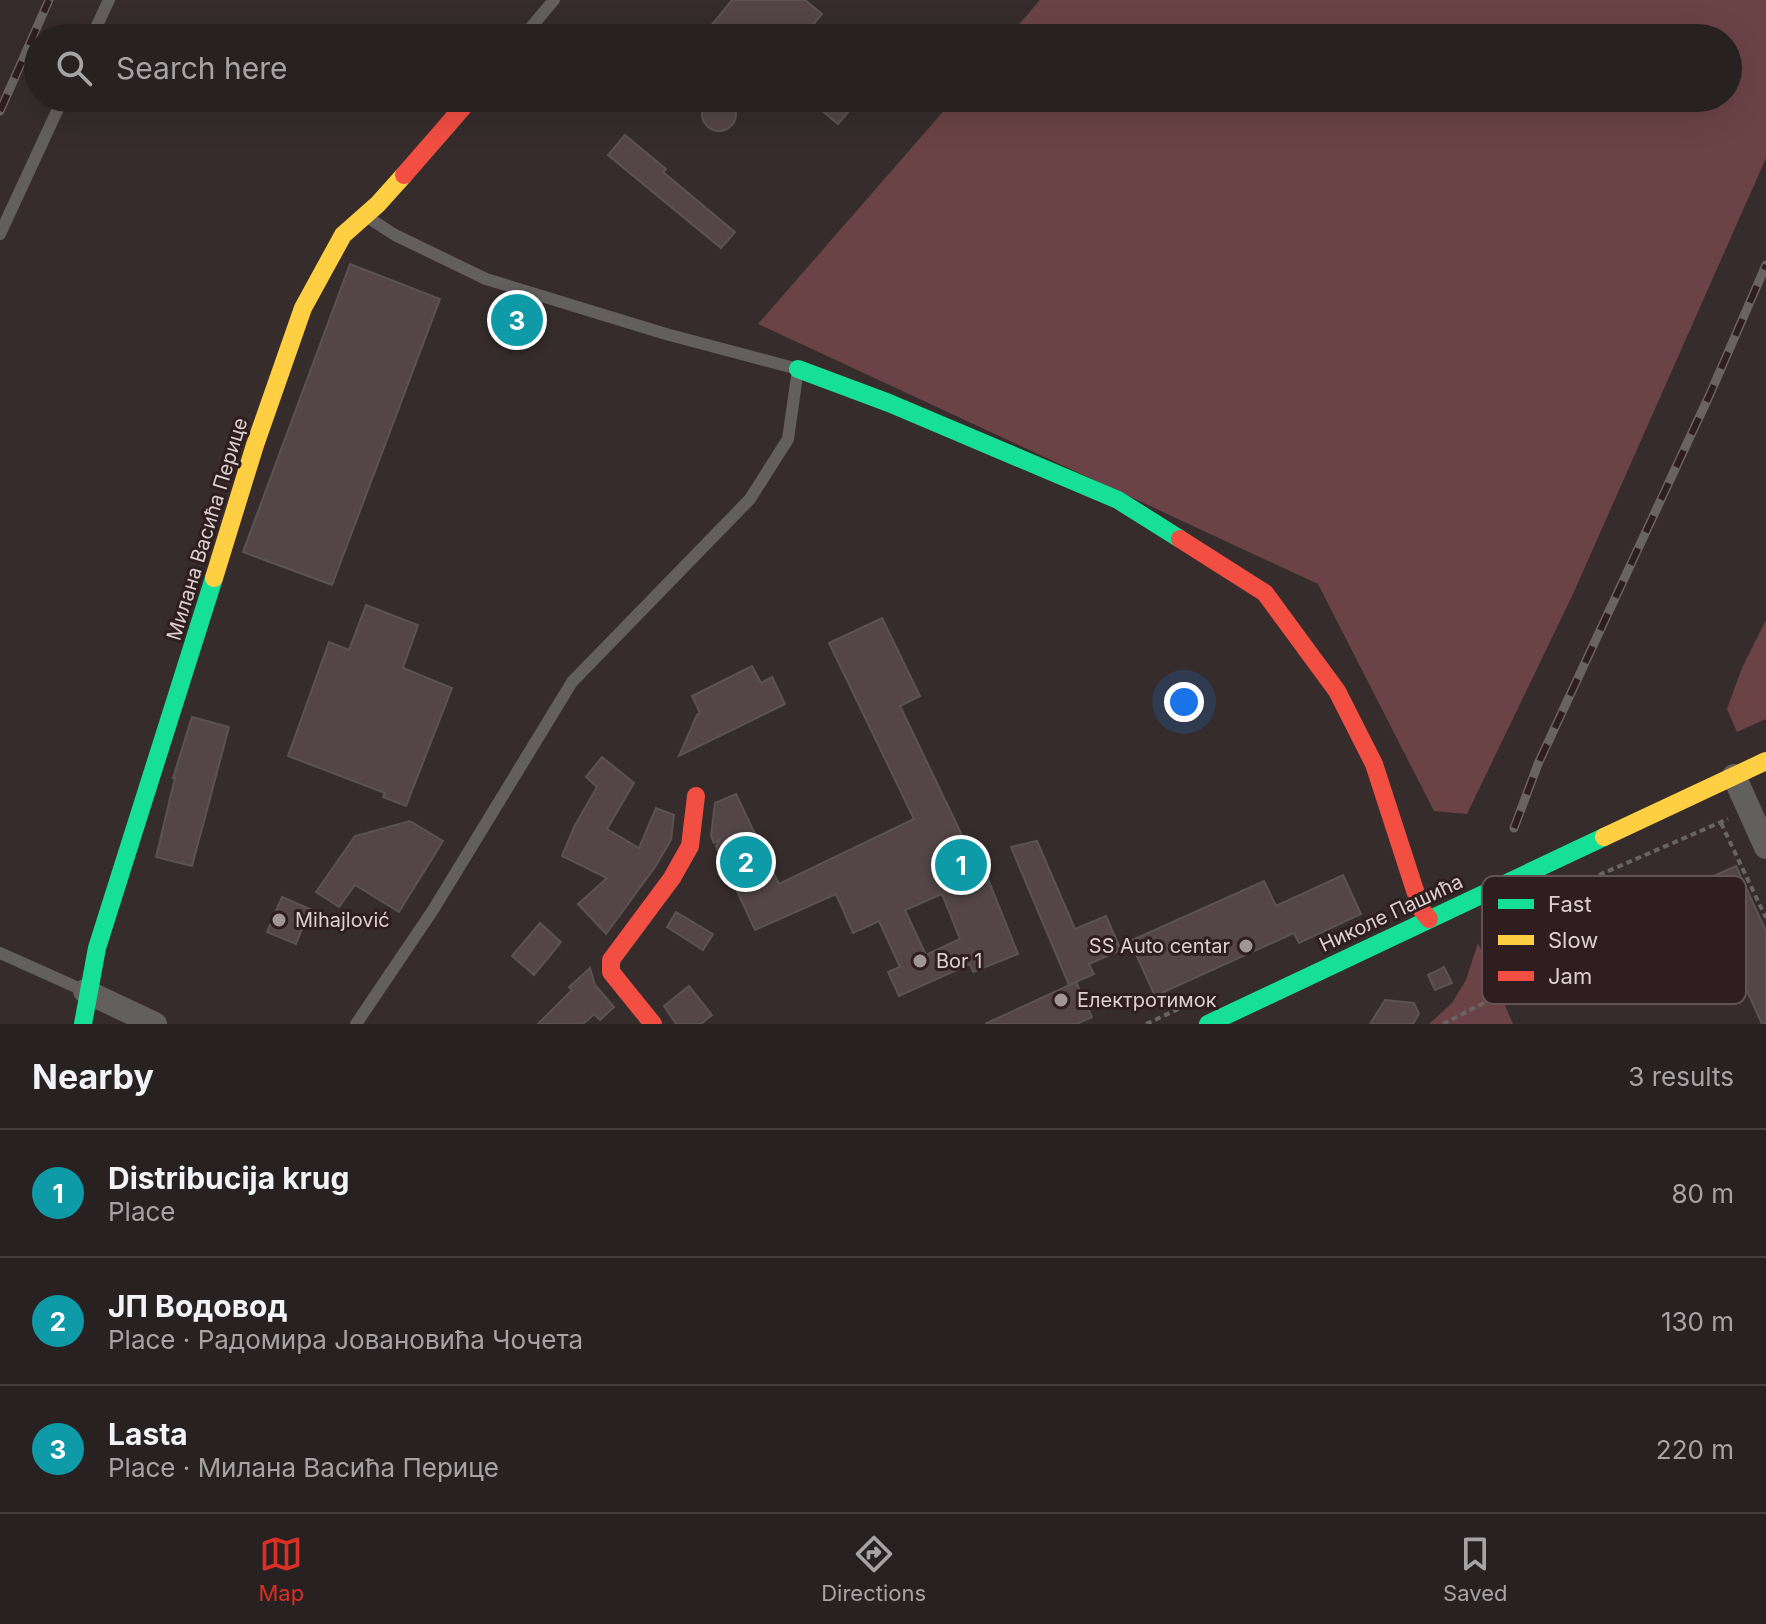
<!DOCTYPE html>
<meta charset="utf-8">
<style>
body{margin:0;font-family:Inter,sans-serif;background:#342e2e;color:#f1f3f6}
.you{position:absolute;left:1184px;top:702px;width:28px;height:28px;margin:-20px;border:6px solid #fff;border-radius:50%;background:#1a73e8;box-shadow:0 0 0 12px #1a73e833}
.badge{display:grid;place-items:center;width:52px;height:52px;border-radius:50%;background:#d93025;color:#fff;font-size:26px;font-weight:700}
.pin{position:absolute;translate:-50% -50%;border:4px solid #fff;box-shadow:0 2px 8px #0006}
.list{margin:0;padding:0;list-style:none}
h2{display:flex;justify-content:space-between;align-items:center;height:104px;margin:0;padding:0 32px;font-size:34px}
h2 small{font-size:26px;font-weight:400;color:#a5a3a5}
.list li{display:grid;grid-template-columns:52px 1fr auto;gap:24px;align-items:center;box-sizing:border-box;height:128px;padding:0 32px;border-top:2px solid #443e3f}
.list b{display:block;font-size:30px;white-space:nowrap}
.list p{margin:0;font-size:26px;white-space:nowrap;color:#a5a3a5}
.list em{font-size:26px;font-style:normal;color:#a5a3a5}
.icon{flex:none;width:44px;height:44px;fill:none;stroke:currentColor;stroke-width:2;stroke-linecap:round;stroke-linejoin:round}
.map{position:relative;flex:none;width:1766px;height:1024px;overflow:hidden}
.search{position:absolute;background:#282121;box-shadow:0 8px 32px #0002;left:24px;right:24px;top:24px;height:88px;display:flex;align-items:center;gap:20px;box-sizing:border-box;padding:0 28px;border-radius:44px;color:#a5a3a5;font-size:30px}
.sheet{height:488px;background:#282121}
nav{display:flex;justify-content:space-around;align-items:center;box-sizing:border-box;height:112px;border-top:2px solid #443e3f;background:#282121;font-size:22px;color:#a5a3a5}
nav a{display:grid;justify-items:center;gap:4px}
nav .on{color:#d93025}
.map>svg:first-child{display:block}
.green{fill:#6b4346}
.building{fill:#544647;stroke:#5b5353;stroke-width:2;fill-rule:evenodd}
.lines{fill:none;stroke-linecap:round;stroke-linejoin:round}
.path{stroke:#686464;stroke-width:4;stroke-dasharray:6 4;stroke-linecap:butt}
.lane{stroke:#635f5f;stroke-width:12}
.street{stroke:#635f5f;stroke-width:24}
.fast{stroke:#16e098;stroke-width:18}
.slow{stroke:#ffcf43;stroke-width:18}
.jam{stroke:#f24e42;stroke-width:18}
.rail-casing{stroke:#696363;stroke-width:9}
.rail{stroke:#2f1e1f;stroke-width:6;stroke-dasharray:18;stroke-linecap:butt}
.poi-dot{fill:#a19696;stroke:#2f1e1f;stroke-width:3}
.labels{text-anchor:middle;stroke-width:6;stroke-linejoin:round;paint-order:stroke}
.street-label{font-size:20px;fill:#dbcfcf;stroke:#2f1e1f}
.poi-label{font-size:20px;fill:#dbcfcf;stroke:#2f1e1f;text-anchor:start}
.key{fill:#2f1e1f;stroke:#635354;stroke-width:2}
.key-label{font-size:22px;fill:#dbcfcf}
</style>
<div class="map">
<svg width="1766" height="1024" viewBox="0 0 1766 1024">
<rect width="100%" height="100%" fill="#362c2c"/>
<g class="green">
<path d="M1040,0H1766V158L1573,594L1467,814L1434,811L1318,584L758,324L955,98H1728V38H1007Z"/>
<path d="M1766,620V719L1737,732L1727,709L1742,668Z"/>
<path d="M1478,943L1513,1024H1429L1452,1003L1466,980Z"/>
</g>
<g class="building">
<path d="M732,0H805L822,14L802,38H701Z"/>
<circle cx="719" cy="114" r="17"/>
<path d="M828,98H860L838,124L820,109Z"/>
<path d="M625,135L666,169L663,172L735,232L721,248L608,155Z"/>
<path d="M350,264L440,299L332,585L243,552Z"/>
<path d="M366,605L418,625L403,668L452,688L406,806L383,797L385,793L288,756L329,642L349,650Z"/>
<path d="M882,618L920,696L900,706L972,856L978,854L1018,954L973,972L970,964L899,996L888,972L900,967L879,921L853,933L836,894L755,930L716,846L721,838L714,843L711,836L715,803L736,794L779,884L914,819L829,643ZM942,894L960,939L926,955L905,910Z"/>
<path d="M752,666L761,683L772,677L785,704L679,756L697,715L700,713L692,696Z"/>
<path d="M192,717L229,727L192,866L156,857L175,778H173Z"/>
<path d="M602,757L634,783L607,829L639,848L656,808L674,815L671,840L655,867L606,934L578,904L607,878L562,856L574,827L597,787L586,777Z"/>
<path d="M410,821L443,841L399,912L355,885L339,907L316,892L355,836Z"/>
<path d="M1037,841L1075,929L1106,916L1121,950L1089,964L1094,974L1069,985L1011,847Z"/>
<path d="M1736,866L1766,931V1024H1762L1698,883Z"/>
<path d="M1343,875L1361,914L1299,943L1294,933L1155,996L1130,941L1264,881L1276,906Z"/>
<path d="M282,897L310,909L296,944L267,932Z"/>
<path d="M676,912L713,934L703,950L667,927Z"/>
<path d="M540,923L561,942L534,975L512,956Z"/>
<path d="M1444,967L1452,983L1435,990L1428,975Z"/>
<path d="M590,968L595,985L614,1007L600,1020L594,1014L583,1024H538L572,990L569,987Z"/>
<path d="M1076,982L1092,1017L1077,1024H985Z"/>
<path d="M689,986L712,1015L701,1024H676L664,1006Z"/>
<path d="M1385,1000L1414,1003L1419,1014L1413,1024H1370Z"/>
</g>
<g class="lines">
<g class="path">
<path d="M1721,823L1766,918"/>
<path d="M1553,895L1728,819"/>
<path d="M1146,1024L1185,1006"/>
<path d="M1443,1024L1513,988"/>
</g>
<g class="lane">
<path d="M91,38L109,0"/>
<path d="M522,38L554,0"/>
<path d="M0,234L63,98"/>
<path d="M0,953L85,991"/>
<path d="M356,1024L433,910L572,682L750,499L788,439L798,369L666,334L486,279L395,235L367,217"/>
</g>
<g class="street">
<path d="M1734,776L1766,847"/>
<path d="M85,991L155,1024"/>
</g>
<g class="fast">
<path d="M798,369L889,403L1118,500L1180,539"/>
<path d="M83,1024L97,948L214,578"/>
<path d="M1208,1024L1604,837"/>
</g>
<g class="slow">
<path d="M214,578L255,445L303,308L343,235L378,204L404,175"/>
<path d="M1604,837L1766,761"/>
</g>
<g class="jam">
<path d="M404,175L471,98"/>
<path d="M1180,539L1265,593L1337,691L1374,764L1421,909L1429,919"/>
<path d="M653,1024L611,972V960L672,878L690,846L696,796"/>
</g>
<g class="rail-casing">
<g id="rail">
<path d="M0,111L49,0"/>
<path d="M1514,828L1538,764L1710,394L1766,265"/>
</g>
</g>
<use href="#rail" class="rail"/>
</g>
<g class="poi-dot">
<circle cx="279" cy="920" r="8"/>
<circle cx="1246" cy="946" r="8"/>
<circle cx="920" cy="961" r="8"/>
<circle cx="1061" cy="1000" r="8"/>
</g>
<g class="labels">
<g class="street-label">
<text transform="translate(207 529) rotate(-73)" y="7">Милана Васића Перице</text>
<text transform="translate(1391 913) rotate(-25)" y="7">Николе Пашића</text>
</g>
<g class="poi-label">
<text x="295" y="927">Mihajlović</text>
<text x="1230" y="953" text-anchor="end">SS Auto centar</text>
<text x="936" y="968">Bor 1</text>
<text x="1077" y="1007">Електротимок</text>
</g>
</g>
<rect x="1482" y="876" width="264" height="128" rx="12" class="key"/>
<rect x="1498" y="899" width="36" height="10" fill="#16e098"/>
<rect x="1498" y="935" width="36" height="10" fill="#ffcf43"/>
<rect x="1498" y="971" width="36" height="10" fill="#f24e42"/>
<g class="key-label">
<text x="1548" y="912">Fast</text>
<text x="1548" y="948">Slow</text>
<text x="1548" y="984">Jam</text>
</g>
</svg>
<div class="you"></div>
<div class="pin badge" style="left:961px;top:865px;background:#0f9aa8">1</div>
<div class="pin badge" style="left:746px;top:862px;background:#0f9aa8">2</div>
<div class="pin badge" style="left:517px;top:320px;background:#0f9aa8">3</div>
<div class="search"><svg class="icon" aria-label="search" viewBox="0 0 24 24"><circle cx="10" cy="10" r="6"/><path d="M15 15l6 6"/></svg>Search here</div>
</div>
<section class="sheet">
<h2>Nearby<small>3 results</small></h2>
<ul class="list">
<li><span class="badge" style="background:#0f9aa8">1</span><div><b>Distribucija krug</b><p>Place</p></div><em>80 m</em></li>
<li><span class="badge" style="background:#0f9aa8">2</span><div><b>ЈП Водовод</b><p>Place · Радомира Јовановића Чочета</p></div><em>130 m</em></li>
<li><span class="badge" style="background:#0f9aa8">3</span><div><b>Lasta</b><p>Place · Милана Васића Перице</p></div><em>220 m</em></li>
</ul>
</section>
<nav>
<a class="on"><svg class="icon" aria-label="map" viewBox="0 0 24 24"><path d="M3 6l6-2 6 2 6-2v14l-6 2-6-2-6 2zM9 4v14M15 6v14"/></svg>Map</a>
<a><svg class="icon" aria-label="directions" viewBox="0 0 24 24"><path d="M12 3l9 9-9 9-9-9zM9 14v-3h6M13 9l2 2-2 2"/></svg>Directions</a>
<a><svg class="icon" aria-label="saved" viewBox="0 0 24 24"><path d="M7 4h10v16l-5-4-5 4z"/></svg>Saved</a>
</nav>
